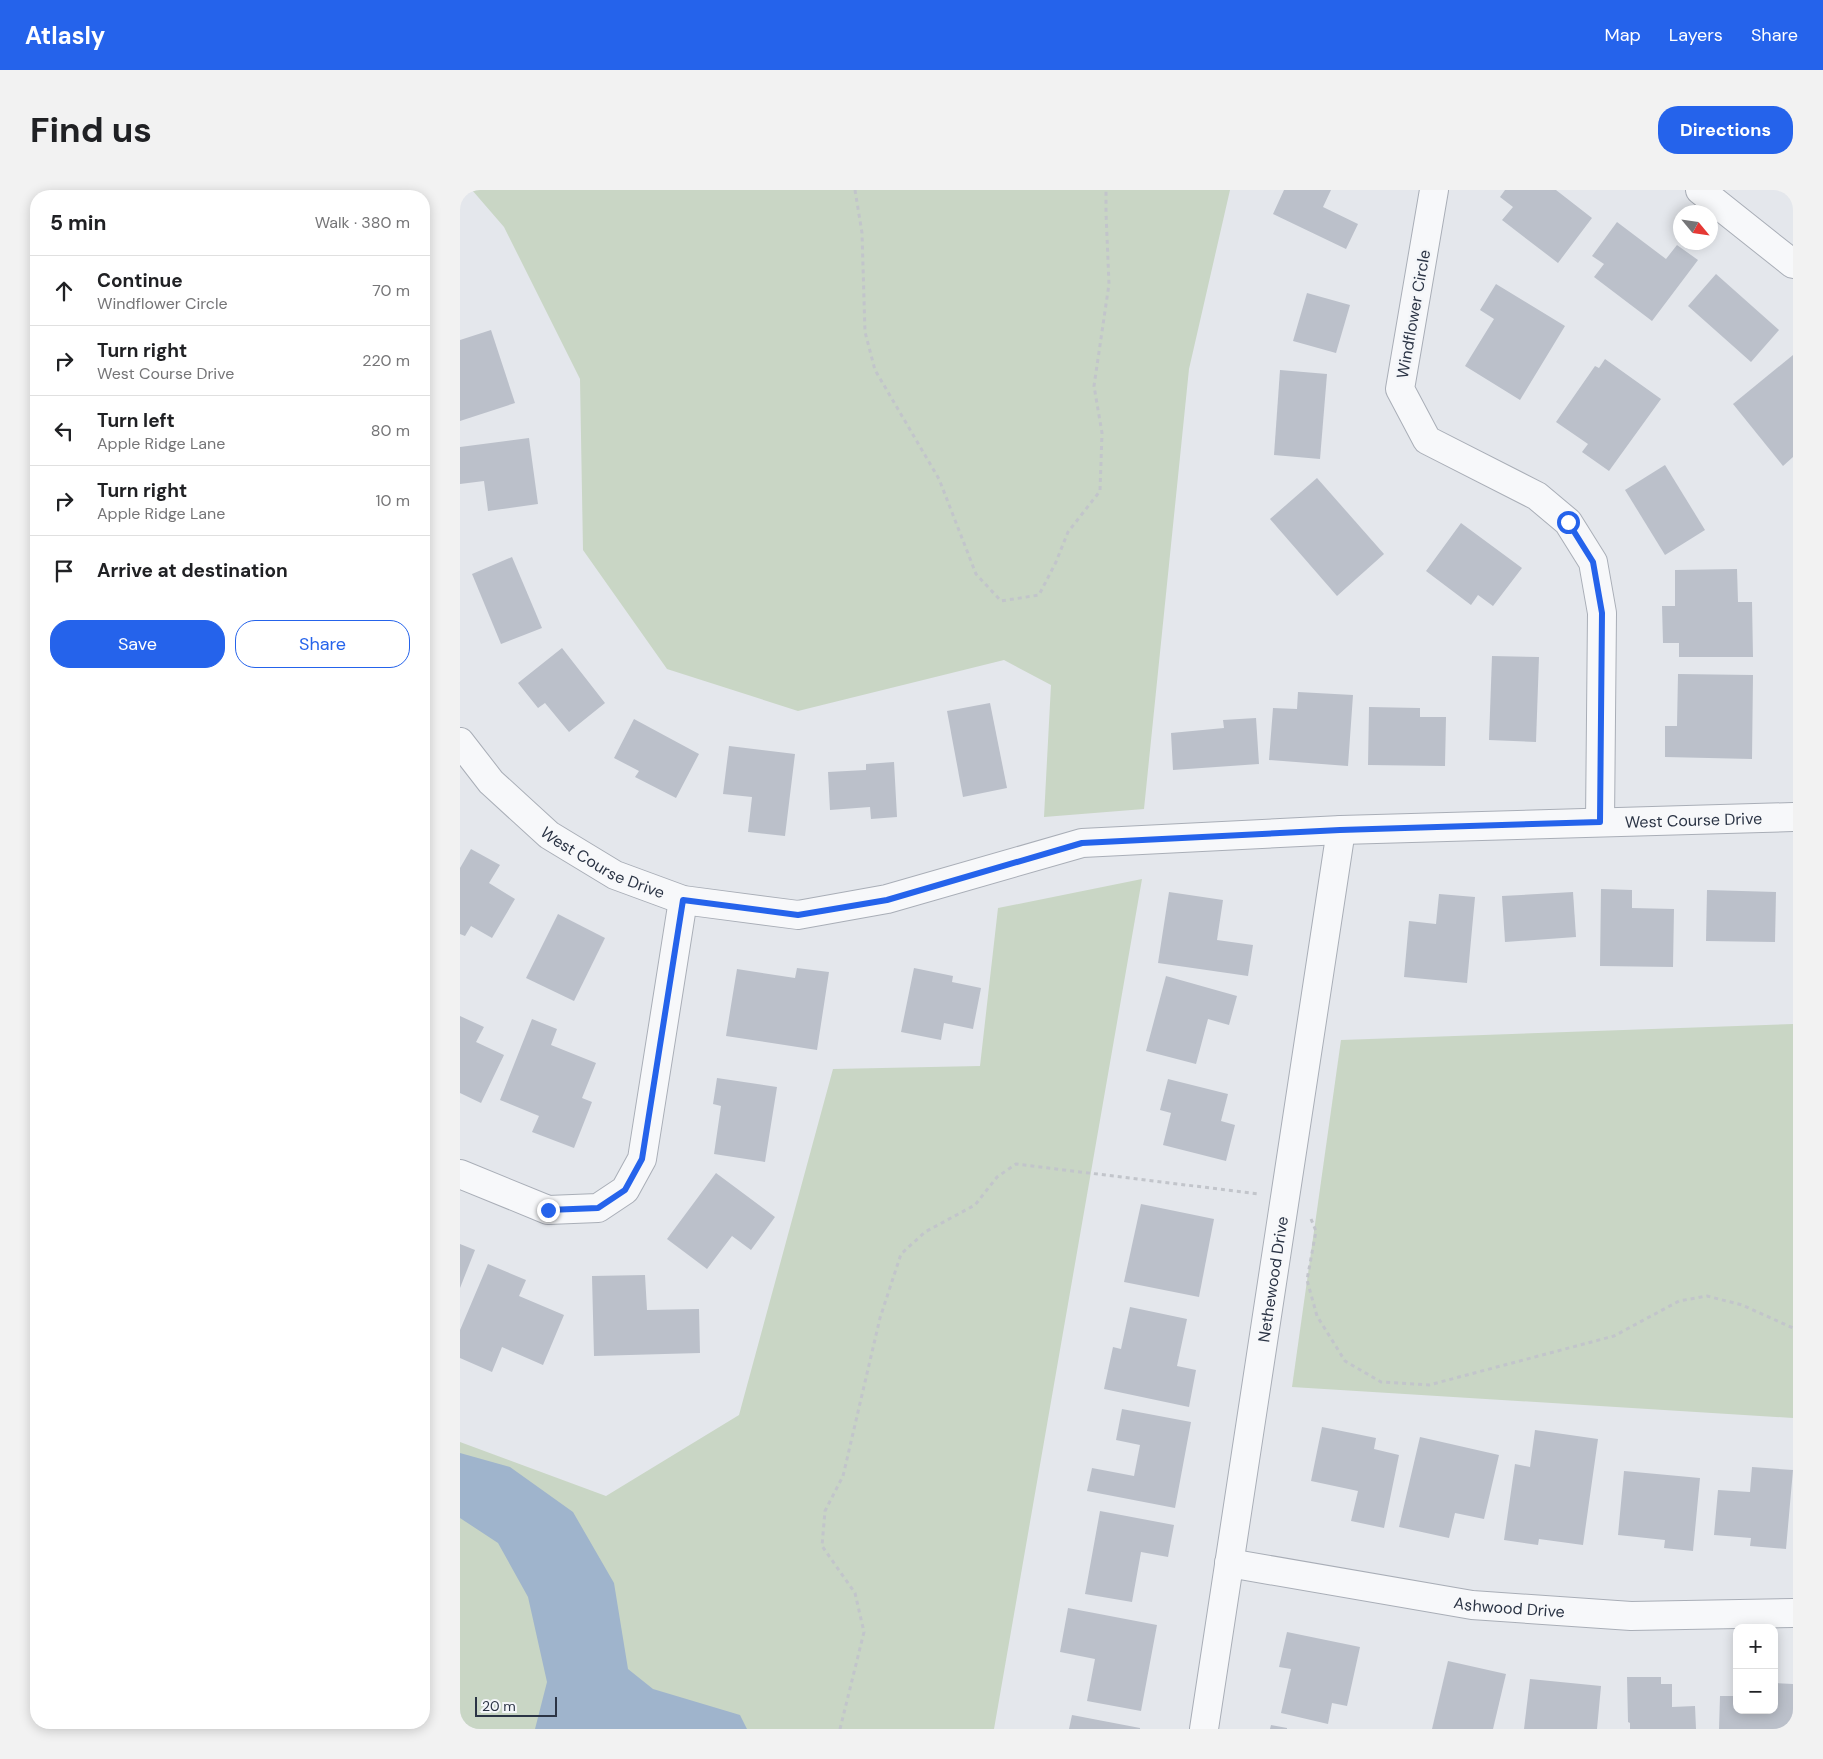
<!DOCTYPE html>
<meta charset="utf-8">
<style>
body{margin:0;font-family:"DM Sans",sans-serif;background:#f2f2f2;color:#202124}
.controls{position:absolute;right:15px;bottom:15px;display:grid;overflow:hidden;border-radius:10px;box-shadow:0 2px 12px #0003}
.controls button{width:45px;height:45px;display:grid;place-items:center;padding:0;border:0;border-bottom:1px solid #e0e0e0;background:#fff;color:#202124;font:25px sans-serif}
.compass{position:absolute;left:1213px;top:15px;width:45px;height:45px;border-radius:50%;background:#fff;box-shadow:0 2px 12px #0003;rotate:119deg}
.scale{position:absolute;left:15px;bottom:12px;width:82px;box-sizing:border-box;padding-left:5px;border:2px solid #2b3445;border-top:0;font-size:14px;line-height:18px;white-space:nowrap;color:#2b3445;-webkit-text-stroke:4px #f4f6f9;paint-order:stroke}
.stop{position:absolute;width:15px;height:15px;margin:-11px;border:4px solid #2563eb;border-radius:50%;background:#fff}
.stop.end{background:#2563eb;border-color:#fff;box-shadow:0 1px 5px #0008}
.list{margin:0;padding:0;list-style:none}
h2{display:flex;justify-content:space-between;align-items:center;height:65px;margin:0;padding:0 20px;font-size:21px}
h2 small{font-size:16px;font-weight:400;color:#757577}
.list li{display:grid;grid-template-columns:32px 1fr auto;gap:15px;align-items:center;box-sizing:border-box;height:70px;padding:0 20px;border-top:1px solid #e0e0e0}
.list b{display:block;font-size:19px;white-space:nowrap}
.list p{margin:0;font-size:16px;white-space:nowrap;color:#757577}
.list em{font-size:16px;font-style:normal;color:#757577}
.actions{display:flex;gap:10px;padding:15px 20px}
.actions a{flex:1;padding:11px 0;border:1px solid #2563eb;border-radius:20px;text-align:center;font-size:18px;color:#2563eb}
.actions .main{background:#2563eb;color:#fff}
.icon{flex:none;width:28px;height:28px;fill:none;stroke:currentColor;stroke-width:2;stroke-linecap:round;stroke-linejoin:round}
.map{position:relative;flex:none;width:1333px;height:1539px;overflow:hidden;border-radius:20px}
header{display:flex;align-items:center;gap:30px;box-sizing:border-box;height:70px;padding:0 25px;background:#2563eb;color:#fff}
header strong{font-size:24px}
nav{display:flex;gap:28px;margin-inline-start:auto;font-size:18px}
.intro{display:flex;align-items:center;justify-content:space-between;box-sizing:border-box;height:120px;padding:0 30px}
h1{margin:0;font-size:35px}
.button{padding:12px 22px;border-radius:20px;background:#2563eb;color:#fff;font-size:18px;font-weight:700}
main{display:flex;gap:30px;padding:0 30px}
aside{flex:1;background:#fff;border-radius:20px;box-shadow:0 2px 12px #0003}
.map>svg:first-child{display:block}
.green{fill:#c9d6c5}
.water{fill:#9fb4cc}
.building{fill:#bbc0ca}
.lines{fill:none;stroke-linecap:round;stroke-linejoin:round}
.minor-casing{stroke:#a9aeb7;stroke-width:30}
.path{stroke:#c2c5cb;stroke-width:3;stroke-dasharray:4 4;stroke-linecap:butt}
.minor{stroke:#f7f8fa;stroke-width:28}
.route{stroke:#2563eb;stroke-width:6}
.labels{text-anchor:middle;stroke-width:5;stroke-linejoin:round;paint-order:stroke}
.street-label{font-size:16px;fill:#2b3445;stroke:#f4f6f9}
</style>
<header>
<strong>Atlasly</strong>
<nav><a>Map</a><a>Layers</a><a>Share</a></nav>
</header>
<div class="intro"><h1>Find us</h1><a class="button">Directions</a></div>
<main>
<aside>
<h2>5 min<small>Walk · 380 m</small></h2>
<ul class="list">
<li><svg class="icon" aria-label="ahead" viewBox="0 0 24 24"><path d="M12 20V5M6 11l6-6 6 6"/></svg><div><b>Continue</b><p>Windflower Circle</p></div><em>70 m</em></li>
<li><svg class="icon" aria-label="right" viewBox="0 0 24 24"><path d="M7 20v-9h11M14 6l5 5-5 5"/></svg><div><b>Turn right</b><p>West Course Drive</p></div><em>220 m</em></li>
<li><svg class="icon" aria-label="left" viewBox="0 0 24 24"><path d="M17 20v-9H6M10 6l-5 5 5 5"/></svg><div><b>Turn left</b><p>Apple Ridge Lane</p></div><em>80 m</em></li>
<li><svg class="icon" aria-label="right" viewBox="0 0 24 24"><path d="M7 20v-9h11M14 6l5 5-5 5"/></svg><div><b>Turn right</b><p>Apple Ridge Lane</p></div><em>10 m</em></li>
<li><svg class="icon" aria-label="arrive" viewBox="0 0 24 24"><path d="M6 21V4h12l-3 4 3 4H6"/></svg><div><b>Arrive at destination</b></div></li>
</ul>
<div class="actions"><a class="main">Save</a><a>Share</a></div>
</aside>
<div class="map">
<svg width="1333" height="1539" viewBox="0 0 1333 1539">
<rect width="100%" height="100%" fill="#e4e7ec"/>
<g class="green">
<path d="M12,0H770L729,179L684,619L584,627L591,495L544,470L338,521L207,479L123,360L120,189L44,37Z"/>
<path d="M682,689L534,1539H0V1252L146,1306L279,1225L373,879L520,876L538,718Z"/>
<path d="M1333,834V1228L832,1197L881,850Z"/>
</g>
<path class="water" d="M0,1263L50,1277L113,1322L154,1393L168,1479L193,1499L280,1525L287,1539H75L87,1492L68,1407L38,1353L0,1328Z"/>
<g class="building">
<path d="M824,0H871L863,17L898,34L886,59L813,24Z"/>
<path d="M1045,0H1096L1132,28L1098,73L1042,30L1053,17L1040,7Z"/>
<path d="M1157,32L1206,69L1217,55L1238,70L1192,131L1134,87L1144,74L1132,66Z"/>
<path d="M1256,84L1319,140L1291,172L1228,116Z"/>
<path d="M1036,94L1105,136L1060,210L1005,176L1034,129L1020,120Z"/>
<path d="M847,103L890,115L876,163L833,151Z"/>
<path d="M31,140L55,213L0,231V150Z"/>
<path d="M1333,165V267L1323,276L1273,214Z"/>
<path d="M1145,169L1201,209L1149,281L1122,262L1128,254L1096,232L1135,176L1139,178Z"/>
<path d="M820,180L867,184L860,269L814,265Z"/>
<path d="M69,248L78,314L28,321L24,291L0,294V257Z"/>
<path d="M1205,275L1245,340L1205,365L1165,300Z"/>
<path d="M857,288L924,364L877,406L810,329Z"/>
<path d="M1001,333L1062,378L1033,416L1018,405L1011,415L966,381Z"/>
<path d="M52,367L82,438L41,454L12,384Z"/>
<path d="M1277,379L1278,412H1292L1293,467H1219V453H1203L1202,416H1215V380Z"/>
<path d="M102,458L145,513L109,542L85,513L78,518L58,493Z"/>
<path d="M1032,466L1079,467L1076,552L1029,550Z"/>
<path d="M1218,484L1293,485L1292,569L1205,567V536H1217Z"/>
<path d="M838,502L893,505L888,576L809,570L813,518L837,519Z"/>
<path d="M530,513L547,598L503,607L487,521Z"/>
<path d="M909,517L960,518V527H986L985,576L908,575Z"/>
<path d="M796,528L799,574L713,580L711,543L764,538L763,530Z"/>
<path d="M174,529L239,564L216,608L175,587L179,581L154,568Z"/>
<path d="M269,556L335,564L325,646L288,642L292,607L263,604Z"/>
<path d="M434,572L437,627L411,629L410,617L370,620L368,582L406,580V574Z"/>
<path d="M11,659L40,675L29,693L55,709L32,748L11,736L5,746L0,744V678Z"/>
<path d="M1141,699L1172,700V718L1214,719L1213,777L1140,776Z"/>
<path d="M1247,700L1316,702L1315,752L1246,751Z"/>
<path d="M709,702L763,710L757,750L793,755L788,786L698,773Z"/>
<path d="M1113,702L1116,747L1045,752L1042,706Z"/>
<path d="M979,704L1015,707L1007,793L944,787L949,731L976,734Z"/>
<path d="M98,724L145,748L114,811L66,788Z"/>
<path d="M337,778L369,782L357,860L266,846L277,779L335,788Z"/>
<path d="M454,778L493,786L492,792L521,798L513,839L484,833L481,850L441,842Z"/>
<path d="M706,786L777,806L769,835L748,829L736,874L686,861Z"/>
<path d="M0,826L24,837L16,852L44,865L21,913L0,903Z"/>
<path d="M72,829L97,839L91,855L136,873L122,908L132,912L114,958L72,942L79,926L40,910Z"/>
<path d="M257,888L317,897L305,972L254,964L261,916L253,914Z"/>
<path d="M708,889L768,904L761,931L775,935L766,971L703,955L711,923L700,920Z"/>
<path d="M256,983L315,1027L291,1060L272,1046L247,1079L207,1049Z"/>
<path d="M681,1014L754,1029L739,1107L664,1092Z"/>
<path d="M0,1054L15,1060L0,1098Z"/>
<path d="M28,1074L66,1090L59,1106L104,1125L83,1175L42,1157L32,1182L0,1168V1140Z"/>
<path d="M185,1085L187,1120L239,1119L240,1163L134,1166L132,1086Z"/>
<path d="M670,1117L727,1129L717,1176L736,1180L729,1217L644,1199L653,1157L661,1159Z"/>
<path d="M662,1219L731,1232L715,1318L627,1301L632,1278L674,1286L680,1255L656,1250Z"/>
<path d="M862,1237L916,1248L914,1259L939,1265L924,1338L891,1331L898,1301L851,1291Z"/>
<path d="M1075,1240L1138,1249L1123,1355L1079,1349L1078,1355L1044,1350L1055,1274L1070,1277Z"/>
<path d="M960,1247L1039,1265L1024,1329L995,1323L989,1348L939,1337Z"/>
<path d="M1292,1277L1333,1280L1326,1359L1290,1356L1291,1348L1254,1345L1258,1300L1290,1302Z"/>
<path d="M1164,1281L1240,1288L1233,1361L1204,1358L1205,1350L1158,1345Z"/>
<path d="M640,1321L714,1335L708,1367L681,1362L672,1412L625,1404Z"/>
<path d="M608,1418L697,1435L681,1521L627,1511L635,1469L600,1462Z"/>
<path d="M827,1442L900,1457L887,1516L872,1513L868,1534L821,1523L831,1479L819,1477Z"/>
<path d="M988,1471L1046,1484L1033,1539H972Z"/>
<path d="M1167,1487H1201V1494H1212V1517L1235,1516L1236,1539H1170V1533L1168,1532Z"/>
<path d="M1070,1489L1141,1496L1137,1539H1064Z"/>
<path d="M1314,1493L1333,1494V1539H1259L1260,1506H1277V1520H1314Z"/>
<path d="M612,1525L680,1538V1539H609Z"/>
<path d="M811,1535L827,1538V1539H810Z"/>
</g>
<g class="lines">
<g class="minor-casing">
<g id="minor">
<path d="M974,0L940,199L967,250L1077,306L1108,332L1133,372L1142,423L1140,632"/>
<path d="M1240,0L1333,74"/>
<path id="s1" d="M0,552L31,592L89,645L155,685L223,710L338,725L427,709L622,653L881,640L1333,627"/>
<path d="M0,984L88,1020L138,1018L165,1000L182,969L223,710"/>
<path id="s2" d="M769,1373L1012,1415L1171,1426L1333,1423"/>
<path id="s3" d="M744,1539L881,640"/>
</g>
</g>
<g class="path">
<path d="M395,0L402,43L405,142L415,180L479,289L516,384L541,411L579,405L596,372L608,342L640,301L642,243L634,196L649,94L646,23V0"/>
<path d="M851,1029L856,1041L847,1090L857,1126L885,1171L921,1192L969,1195L1154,1146L1219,1111L1247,1106L1282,1115L1333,1138"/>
<path d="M380,1539L404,1442L395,1403L362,1356L365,1321L383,1286L420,1128L441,1064L465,1042L515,1015L537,987L556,974L799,1004"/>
</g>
<use href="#minor" class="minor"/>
</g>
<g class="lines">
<path class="route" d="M88,1020L138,1018L165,1000L182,969L223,710L338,725L427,710L622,653L880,640L1140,632L1142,423L1133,372L1108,332"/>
</g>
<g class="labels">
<g class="street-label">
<text transform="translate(953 124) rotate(-80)" y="6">Windflower Circle</text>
<text dy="6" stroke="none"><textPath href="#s1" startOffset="1300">West Course Drive</textPath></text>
<text dy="6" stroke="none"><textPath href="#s1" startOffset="190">West Course Drive</textPath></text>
<text dy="6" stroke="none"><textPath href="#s3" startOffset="455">Nethewood Drive</textPath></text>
<text dy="6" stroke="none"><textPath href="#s2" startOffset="284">Ashwood Drive</textPath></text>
</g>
</g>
</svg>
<div class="controls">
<button>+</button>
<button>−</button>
</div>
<svg class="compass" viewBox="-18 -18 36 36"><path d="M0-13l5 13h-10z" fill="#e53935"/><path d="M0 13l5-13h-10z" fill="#757577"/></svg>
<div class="scale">20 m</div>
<div class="stop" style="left:1108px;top:332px"></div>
<div class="stop end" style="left:88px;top:1020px"></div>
</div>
</main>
